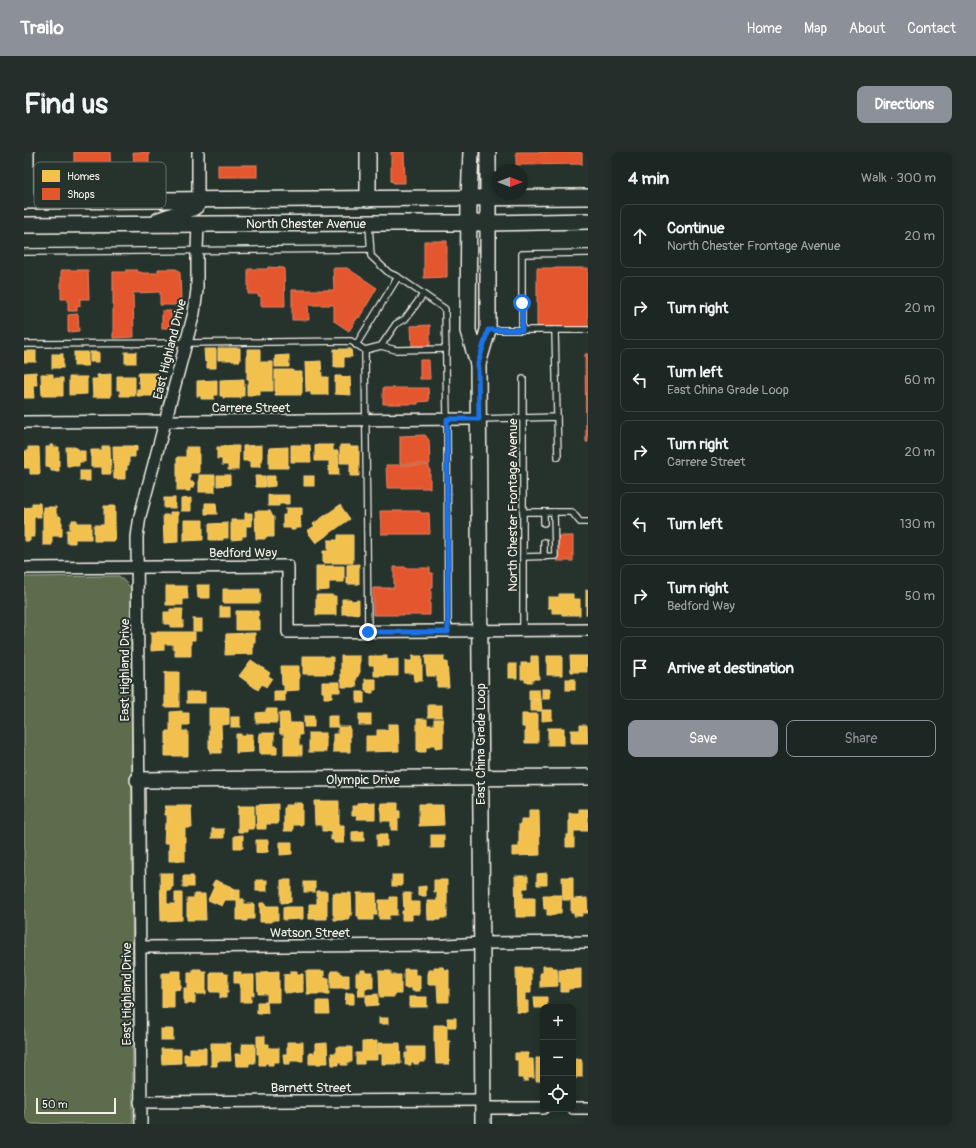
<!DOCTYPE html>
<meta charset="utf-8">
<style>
body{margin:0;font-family:Pangolin,sans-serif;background:#252e2a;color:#f1f3f6}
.controls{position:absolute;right:12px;bottom:12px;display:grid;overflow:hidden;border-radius:8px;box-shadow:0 2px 6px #0003}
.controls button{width:36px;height:36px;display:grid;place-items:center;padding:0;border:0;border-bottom:1px solid #3a4340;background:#1c2622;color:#f1f3f6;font:20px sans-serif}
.compass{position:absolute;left:468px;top:12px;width:36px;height:36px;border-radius:50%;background:#1c2622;box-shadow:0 2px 6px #0003;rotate:90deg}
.scale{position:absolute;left:12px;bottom:10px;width:80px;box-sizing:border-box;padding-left:4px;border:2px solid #f4f1e8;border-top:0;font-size:11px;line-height:14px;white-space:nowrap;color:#f4f1e8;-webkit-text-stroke:3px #26332d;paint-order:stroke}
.stop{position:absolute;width:12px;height:12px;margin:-9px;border:3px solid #1a73e8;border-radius:50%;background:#fff}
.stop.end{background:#1a73e8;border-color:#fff;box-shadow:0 1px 4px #0008}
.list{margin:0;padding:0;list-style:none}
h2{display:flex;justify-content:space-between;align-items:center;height:52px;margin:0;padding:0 16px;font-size:17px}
h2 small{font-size:13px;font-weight:400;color:#a0a5a5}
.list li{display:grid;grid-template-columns:26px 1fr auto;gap:12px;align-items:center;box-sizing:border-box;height:64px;margin:0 8px 8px;padding:0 8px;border:1px solid #3a4340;border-radius:8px}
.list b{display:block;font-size:15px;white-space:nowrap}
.list p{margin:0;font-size:13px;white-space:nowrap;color:#a0a5a5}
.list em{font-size:13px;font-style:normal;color:#a0a5a5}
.actions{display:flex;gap:8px;padding:12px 16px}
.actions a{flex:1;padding:9px 0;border:1px solid #8c9099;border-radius:8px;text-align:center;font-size:14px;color:#8c9099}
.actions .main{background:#8c9099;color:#fff}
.icon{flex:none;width:22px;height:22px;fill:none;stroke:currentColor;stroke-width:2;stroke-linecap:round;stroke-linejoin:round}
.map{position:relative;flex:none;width:564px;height:972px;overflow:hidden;border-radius:8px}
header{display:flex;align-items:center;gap:24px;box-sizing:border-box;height:56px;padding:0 20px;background:#8c9099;color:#fff}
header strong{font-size:19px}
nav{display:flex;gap:22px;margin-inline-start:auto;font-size:14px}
.intro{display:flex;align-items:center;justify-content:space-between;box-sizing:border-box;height:96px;padding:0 24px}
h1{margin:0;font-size:28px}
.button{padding:10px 18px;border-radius:8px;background:#8c9099;color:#fff;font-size:14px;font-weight:700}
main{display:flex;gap:24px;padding:0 24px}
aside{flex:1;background:#1c2622;border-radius:8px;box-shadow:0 2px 6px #0003}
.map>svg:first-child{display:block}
.green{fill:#5d6c4e;stroke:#a8ae9b}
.homes{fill:#f2c14e;stroke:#f3cf7c}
.shops{fill:#e4572e;stroke:#e98566}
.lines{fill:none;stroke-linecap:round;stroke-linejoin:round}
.lane-casing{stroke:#f4f1e8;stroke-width:8}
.street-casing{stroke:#f4f1e8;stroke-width:14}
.secondary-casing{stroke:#f4f1e8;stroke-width:18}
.lane{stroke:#26332d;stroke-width:5.5}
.street{stroke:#26332d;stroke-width:11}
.secondary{stroke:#26332d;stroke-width:15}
.route{stroke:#1a73e8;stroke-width:5}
.labels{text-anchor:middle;stroke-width:4;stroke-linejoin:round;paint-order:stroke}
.street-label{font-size:13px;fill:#f4f1e8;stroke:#26332d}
.key{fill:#26332d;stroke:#646c65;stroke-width:1}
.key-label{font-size:11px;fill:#f4f1e8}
</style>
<header>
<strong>Trailo</strong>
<nav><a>Home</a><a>Map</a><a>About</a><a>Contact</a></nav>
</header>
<div class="intro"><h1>Find us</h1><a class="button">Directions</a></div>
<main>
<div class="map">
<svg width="564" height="972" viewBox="0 0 564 972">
<rect width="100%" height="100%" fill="#26332d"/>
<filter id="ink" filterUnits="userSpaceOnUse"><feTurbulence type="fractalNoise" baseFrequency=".025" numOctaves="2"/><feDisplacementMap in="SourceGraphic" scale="8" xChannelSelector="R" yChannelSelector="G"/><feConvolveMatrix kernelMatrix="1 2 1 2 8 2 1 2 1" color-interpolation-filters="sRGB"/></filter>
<g filter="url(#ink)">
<path class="green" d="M95,424L107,436L109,972H0V425Z"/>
<g class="homes">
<path d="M194,196H216V209H208V208H194Z"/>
<path d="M180,197H192V216H183V210H181Z"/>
<path d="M223,197H236V210H249V239H236V243H223V232H225V227H223Z"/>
<path d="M310,197H327L328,205H320V215H310Z"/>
<rect x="0" y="199" width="12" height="11"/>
<rect x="50" y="200" width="14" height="14"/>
<rect x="66" y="200" width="9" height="10"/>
<rect x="101" y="200" width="11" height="11"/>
<rect x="28" y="202" width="11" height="14"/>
<path d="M265,203V215H251V204Z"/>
<path d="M297,209L298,225H304V243H287V240H282L281,210Z"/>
<path d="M251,218H269V220H278V241H277V243H251Z"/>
<path d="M12,220L13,233H9L10,246H0V221Z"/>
<path d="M114,221H134V231H132V244H113V237H116V231H115Z"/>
<path d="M17,222H29V226H39V244H18Z"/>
<path d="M87,222V245H69L68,227H74L73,223Z"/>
<path d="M93,224H111V244H96V238H93Z"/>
<path d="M311,224H317V225H326L327,243L311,242Z"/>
<path d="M45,225H63V242L45,243Z"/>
<path d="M220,227V244H217V246H199V244H196V228Z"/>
<path d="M193,228V243H190V247H177V244H173V229Z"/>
<path d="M26,293H29V295H35V319H27V315H22V295H26Z"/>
<path d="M238,293V310H236V315H226V309H219V294Z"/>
<path d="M267,293H286L287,310H267Z"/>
<path d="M291,293H309V299H314L315,323H305V309H291Z"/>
<path d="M316,293H326V295H335V324H326V311H316Z"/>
<path d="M78,294H86L87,322H78V315H67V298H78Z"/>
<path d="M89,294H113V299H111V305H105V313H103V318H101V327H90Z"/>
<path d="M197,294H215L214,318H204V313H198V307H193V295H197Z"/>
<path d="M4,295H15L16,322H6V316H0V299H4Z"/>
<path d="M42,295H50L53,296V297H55V299H61V310H55V314H43Z"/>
<path d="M162,295H175V321H166V330H170V336H166V339H153V305H162Z"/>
<path d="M264,295V316H245V296Z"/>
<rect x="56" y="319" width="10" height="10"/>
<rect x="175" y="323" width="16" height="17"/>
<path d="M193,323H206V333L193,334Z"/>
<path d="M231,324H241V335H232Z"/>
<path d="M242,324H251V334L242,335Z"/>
<rect x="280" y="324" width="10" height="10"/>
<path d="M244,343H254L255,354H244Z"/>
<path d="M254,343H265V352H255Z"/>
<rect x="140" y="346" width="11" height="10"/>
<path d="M167,346V359H157V347Z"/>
<path d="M8,351H16L17,365H10V385H6V389H0V356L8,355Z"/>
<path d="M181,351H192L193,362H181Z"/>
<path d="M316,353L326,367L292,391L283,379L291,374L289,372Z"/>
<path d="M80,354H91V389H70V373H80Z"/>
<path d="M19,355H32V362L37,365V370H38V384H28V393H19Z"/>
<path d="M262,356H278V363H276L277,376H271V378H267V376H259V363H262Z"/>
<path d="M231,359H246L249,365H250V385H241V387H232Z"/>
<path d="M146,360H154V390L140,391L139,363H146Z"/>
<path d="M221,361H228V374H222V384H218V387L207,388V368H221Z"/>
<path d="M48,368H53V371H67V387H51V391H43V378H46V371H48Z"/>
<path d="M160,368H179V388L160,389Z"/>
<path d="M204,371V386H199V388H185V372Z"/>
<path d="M314,383H329V411H299V399H304V388H314Z"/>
<path d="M335,412V432H323V413Z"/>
<path d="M292,414H320V430H305V438L292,439Z"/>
<path d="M173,433H186V446H174Z"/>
<path d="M142,434H163L164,447H159V453H142Z"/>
<path d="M199,437H236V442H237L236,451H199Z"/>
<rect x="562" y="438" width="2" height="24"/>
<path d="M535,442H549V447H556V463H538V461H528V456H524V445H535Z"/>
<path d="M292,443H308V444H312V463H292Z"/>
<path d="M318,447H327V449L335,448V462H318Z"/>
<rect x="196" y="455" width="10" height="10"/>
<path d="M146,457H159L158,468H159V475H146V472H140V460H146Z"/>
<path d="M212,459H234L235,468H236V478H212Z"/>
<rect x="169" y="467" width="9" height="12"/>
<path d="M127,480H171V488H167V504H151V497H149V492H140V498L127,499Z"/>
<path d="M231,481V490H229V502L201,503L202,482Z"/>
<path d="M279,504H300V505H309V522H279Z"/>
<path d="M317,504H336V520L332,528L333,535H318V529H317Z"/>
<path d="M345,504H363V508L374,507V524H350V513H345Z"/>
<path d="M388,504H398V529H390L389,521H381V509H388Z"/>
<path d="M401,504H420V510H423L425,535H413V524H403Z"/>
<path d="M507,504H514L515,527H508V530H501V527H497V511H507Z"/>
<rect x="523" y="504" width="15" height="19"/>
<path d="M546,504H563V520H547Z"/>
<path d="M227,508L246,521L244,524L248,526L242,535L238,532L234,538L215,524Z"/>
<rect x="485" y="512" width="8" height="14"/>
<path d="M257,514H275V538L260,539V533H258Z"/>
<rect x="141" y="520" width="14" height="35"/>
<path d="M341,527H352V538H349V541H343V538H341Z"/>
<rect x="542" y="527" width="9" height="11"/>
<path d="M298,530H316V540H308V546H300V540H298Z"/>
<rect x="518" y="537" width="8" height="10"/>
<path d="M505,538H515L516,548H505Z"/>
<rect x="250" y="539" width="11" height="10"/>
<rect x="163" y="540" width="18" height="11"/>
<rect x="333" y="540" width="7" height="11"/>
<path d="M517,548L518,559H506V549Z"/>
<rect x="404" y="553" width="14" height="12"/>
<path d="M185,556H205V572L197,573L198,596H197V601H186V596H185Z"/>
<path d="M242,557H253V571H232V561L242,560Z"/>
<path d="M518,558H528V568L518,569Z"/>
<path d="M158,559V561H165V573H158V579H164V604H141V594H142V579H146V560Z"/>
<path d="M255,561H265L266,571H277L278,583H275V594H278V603H260V582H256Z"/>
<rect x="335" y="562" width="12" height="11"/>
<path d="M498,562H514V591H501V575H498Z"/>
<rect x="280" y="564" width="10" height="11"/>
<rect x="304" y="564" width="10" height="11"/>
<rect x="207" y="565" width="9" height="10"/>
<path d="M393,567H403V573H410V567H419V596H411V593H406V595H402V600H393Z"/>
<path d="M364,572H374L375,599L342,600V584H353V578H364Z"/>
<path d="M556,573H563L564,591H547V578H556Z"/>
<path d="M314,575H326V600H309V582H314Z"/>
<rect x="524" y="576" width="16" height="17"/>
<path d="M235,581H250V594H253V602H236Z"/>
<rect x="285" y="581" width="17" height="19"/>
<path d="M212,582H217V584H222V582H229V600L212,601Z"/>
<path d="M290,649H315V673H320V691H310V688H307V679H298V673H291Z"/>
<path d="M351,650V667H333V663H328V654H333V651Z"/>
<path d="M269,651H278V673H269V679H260V656H261V653H269Z"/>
<path d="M357,651H374V659H376V666H374V678H367V669H357Z"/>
<path d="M254,652V672H242V677H233L232,653Z"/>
<path d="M395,652H406V653H419L420,673L395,674Z"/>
<path d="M141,654H167L168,676H161V709H145V691H140L141,672H143V663H141Z"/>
<path d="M214,654H230V677H223V680H214Z"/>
<path d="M555,657H564V679H550V695H542V683H545V661H555Z"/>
<path d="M505,658H515L516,703L488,704V695H495V672H497V667H505Z"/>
<rect x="188" y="677" width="12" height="9"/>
<path d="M340,679V689H328V680Z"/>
<rect x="353" y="682" width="10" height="12"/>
<path d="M219,683V696H210V684Z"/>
<rect x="407" y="683" width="13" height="13"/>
<path d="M232,688H244V700L232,701Z"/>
<path d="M256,690H268V702L256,703Z"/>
<path d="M136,721H149V735H147V739H143V752H151V741H158V768L137,769Z"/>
<path d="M523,721V733H513V722Z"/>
<rect x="368" y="723" width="10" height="11"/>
<rect x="159" y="724" width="10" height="11"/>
<path d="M491,724H504V736H499V746H511V765H492Z"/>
<path d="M538,725H549V747L563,746L564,761H558V764H550V761H547V748H539Z"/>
<path d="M191,728L208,735V748H201L198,754L184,748L190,735L188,733Z"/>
<rect x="232" y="728" width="11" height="11"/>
<path d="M257,728H267V750L257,751Z"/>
<path d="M410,728H423V766H416V768H404L403,749H413V740H410Z"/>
<rect x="280" y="730" width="11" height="10"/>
<path d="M402,734V744H394V735Z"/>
<path d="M208,737H216V747H220V752H230V767H223V769H219V768H213V748H208Z"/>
<path d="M293,739H303V767H285V752H293Z"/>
<path d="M309,741H327L328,763H325V768H310V763H309Z"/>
<path d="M333,741H352L353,763H349V768H335V764H333Z"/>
<path d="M379,741H387V750H396V762H388V768H378V759H380Z"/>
<path d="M170,742H181L182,768H163V746H170Z"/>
<path d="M519,743H538L537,761H532V763H523V757H520Z"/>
<path d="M366,745H373V763H365V767H355V748H366Z"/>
<path d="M236,751H241V754H254V768H248V770H236Z"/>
<path d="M259,755H279V767L259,768Z"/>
<path d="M519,814H528V816H533L534,834L516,835V821H519Z"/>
<path d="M410,815H419L420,818H425V850H414L413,832H404V818H410Z"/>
<path d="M492,816H507V841H501V849H504V861L493,860Z"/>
<path d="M557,816V836L544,837V840H537V830H535V817Z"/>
<path d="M169,817H177V819H182V842H171V851L160,852V836H164V820H169Z"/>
<path d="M380,817H391V823H396V839H388V836H380Z"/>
<path d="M337,818H342V821H349V836H341V844H334V834H332V821H337Z"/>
<path d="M147,819H157V837L150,838V856H138V821H147Z"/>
<path d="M255,819V850H243V842H234L233,822H238V820Z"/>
<path d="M266,819H273V822H279V840L260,841V822H266Z"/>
<path d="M282,819H300V826H305V842H283Z"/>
<path d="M307,819H316V821H317L318,823H325V836H307Z"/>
<path d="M355,819H367V823H377V842H370V845H356Z"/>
<path d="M186,820H199V822H204V840H202V846H196V840H186Z"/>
<path d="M210,820H217V823H230V843H227V850H216V831H210Z"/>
<path d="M322,841H330V852H321Z"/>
<path d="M354,842V853L342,854V843Z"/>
<rect x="385" y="845" width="18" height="10"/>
<path d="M510,845H523V855H519V856H511Z"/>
<path d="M293,849H304L305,862H293Z"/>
<path d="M233,850H243L244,861H233Z"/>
<rect x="355" y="866" width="9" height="6"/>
<path d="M423,866H432V875H424Z"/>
<path d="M410,873H423V889H426L425,912H412L411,890H410Z"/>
<rect x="137" y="877" width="12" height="11"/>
<path d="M233,884H241V892H245V896H255V910H249V913H244V911H241V913H235V902H233Z"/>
<path d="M353,889V908H340V912H332V901H338V890Z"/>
<path d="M263,890H279V909H266V912H260L259,902H263Z"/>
<path d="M187,891H206L207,909H193V914H187Z"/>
<path d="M303,891L304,911H297V912H285V901H291V892Z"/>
<path d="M354,891H376L377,912H358V902H354Z"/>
<path d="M218,892H231V911H225V914H212L211,902H218Z"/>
<path d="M312,895H328V910H323V913H317V910H314V913H308L307,901H312Z"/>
<path d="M384,895H401V910H395V912H390V910H387V913H381V901H384Z"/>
<path d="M166,896H182V912H176V913H162V910H160V902H166Z"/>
<path d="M137,897H157V911L138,912Z"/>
<path d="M518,899H519V928H518V929H512V906H517L518,908Z"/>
<path d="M491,901H504V907H509L510,926H504V929H499V926H494V908H491Z"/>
<path d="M549,907H557L558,911V925H552V927H549Z"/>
</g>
<g class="shops">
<path d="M50,0H86L87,30H50Z"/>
<path d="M109,0H125V11L110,12Z"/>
<path d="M367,0H380L381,31H370L367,29Z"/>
<path d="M492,0H558V12L492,13Z"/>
<rect x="194" y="13" width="39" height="12"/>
<path d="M400,89H423V125L400,126Z"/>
<path d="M244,115L260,116L261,154H237V144H234V142H224V117H244Z"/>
<path d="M309,116H323L353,136L335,166L334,165L325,179L310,169V153H284L285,168H268V138H310Z"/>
<rect x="513" y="116" width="51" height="60"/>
<path d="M134,117H152L155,119L156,121L157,148H155V153H136V140L109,141L110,185L89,186V120H102V118H113V120H117V121H134Z"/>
<path d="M37,118H64L65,147H56V154H53V159H44V147H37Z"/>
<rect x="138" y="159" width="9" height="17"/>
<path d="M54,162L55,179L44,180V163Z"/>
<path d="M406,173V195H388L387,174Z"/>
<path d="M561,202H564V290H562Z"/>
<path d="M396,208H405L406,227H396Z"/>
<path d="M359,236H404L405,249L394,250V252H359Z"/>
<path d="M401,283L405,288L406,312H376V284Z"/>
<path d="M362,313H405V318H406V336H363Z"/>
<path d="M356,359H396V361H405L406,382H357Z"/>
<rect x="533" y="384" width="16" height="25"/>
<path d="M370,415H381V416H406V421H409V436H407V448H406V463H349V436H370Z"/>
</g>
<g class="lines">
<g class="lane-casing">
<g id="lane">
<path d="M345,72L347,104L365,121L374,125L421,157L423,267L424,479"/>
<path d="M0,100L346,97"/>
<path d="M464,178H564"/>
<path d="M498,178V102L564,101"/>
<path d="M531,178L533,265"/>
<path d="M0,192L162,191L327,189L341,198L344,480"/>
<path d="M332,193L374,125"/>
<path d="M357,194L372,198L422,197"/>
<path d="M341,198L357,194L372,172L381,167L399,143"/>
<path d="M499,227V479"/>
<path d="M455,267L533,265L534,305"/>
<path d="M499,360H530L531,404L499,405"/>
<path d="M520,360V371"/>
<path d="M530,360H548L556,370H564"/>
<path d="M520,390V405"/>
</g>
</g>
<g class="street-casing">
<g id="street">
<path d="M174,48V0"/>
<path d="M4,49V0"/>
<path d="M0,270L455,267"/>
<path d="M0,416L264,414V480L564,478"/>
<path d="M116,795L422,793L458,791L564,790"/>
<path d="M116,950L458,948"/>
<path d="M459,956H519"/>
<path d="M549,956H564"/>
<path d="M117,972L113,385L116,364L170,161L173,138V98L174,72"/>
</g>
</g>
<g class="secondary-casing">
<g id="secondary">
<path d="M447,0L445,46L444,179L454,212L459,972"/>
<path d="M344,47V0"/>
<path d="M0,49L564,45"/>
<path d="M135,68L169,56L173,53L174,48"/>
<path d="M0,73L345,71H464L564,69"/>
<path d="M454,212L464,178V0"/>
<path d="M114,628L564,625"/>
</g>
</g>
<use href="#lane" class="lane"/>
<use href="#street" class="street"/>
<use href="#secondary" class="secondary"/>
</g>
</g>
<g class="lines" filter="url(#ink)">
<path class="route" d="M344,480H424L423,267H455L454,212L464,178H498V151"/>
</g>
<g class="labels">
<g class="street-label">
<text x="282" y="76">North Chester Avenue</text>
<text transform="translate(145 197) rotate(-76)" y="5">East Highland Drive</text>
<text x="227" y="260">Carrere Street</text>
<text transform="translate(488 353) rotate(-90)" y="5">North Chester Frontage Avenue</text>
<text x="219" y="405">Bedford Way</text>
<text transform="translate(100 518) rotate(-90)" y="5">East Highland Drive</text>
<text transform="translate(456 592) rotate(-90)" y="5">East China Grade Loop</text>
<text x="339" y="632">Olympic Drive</text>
<text x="286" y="785">Watson Street</text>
<text transform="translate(102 842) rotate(-90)" y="5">East Highland Drive</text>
<text x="287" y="940">Barnett Street</text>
</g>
</g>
<rect x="10" y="10" width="132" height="46" rx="6" class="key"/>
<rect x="18" y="18" width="18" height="12" fill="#f2c14e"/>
<rect x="18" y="36" width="18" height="12" fill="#e4572e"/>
<g class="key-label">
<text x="43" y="28">Homes</text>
<text x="43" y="46">Shops</text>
</g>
</svg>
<div class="controls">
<button>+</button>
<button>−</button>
<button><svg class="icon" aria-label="locate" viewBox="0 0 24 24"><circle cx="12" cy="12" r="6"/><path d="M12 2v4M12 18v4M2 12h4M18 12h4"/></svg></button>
</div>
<svg class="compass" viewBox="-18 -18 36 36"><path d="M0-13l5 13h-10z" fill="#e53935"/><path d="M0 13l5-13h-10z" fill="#a0a5a5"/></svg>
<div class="scale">50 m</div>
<div class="stop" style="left:498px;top:151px"></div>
<div class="stop end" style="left:344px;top:480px"></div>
</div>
<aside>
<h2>4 min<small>Walk · 300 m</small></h2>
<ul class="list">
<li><svg class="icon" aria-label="ahead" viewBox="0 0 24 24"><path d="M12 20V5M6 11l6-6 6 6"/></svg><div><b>Continue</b><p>North Chester Frontage Avenue</p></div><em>20 m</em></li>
<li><svg class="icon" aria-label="right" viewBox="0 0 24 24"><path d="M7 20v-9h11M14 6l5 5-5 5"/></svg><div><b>Turn right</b></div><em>20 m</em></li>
<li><svg class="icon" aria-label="left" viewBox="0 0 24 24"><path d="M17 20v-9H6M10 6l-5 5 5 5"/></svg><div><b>Turn left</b><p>East China Grade Loop</p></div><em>60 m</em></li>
<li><svg class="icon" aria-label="right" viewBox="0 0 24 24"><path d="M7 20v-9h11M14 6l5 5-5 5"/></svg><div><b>Turn right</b><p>Carrere Street</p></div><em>20 m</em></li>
<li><svg class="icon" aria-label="left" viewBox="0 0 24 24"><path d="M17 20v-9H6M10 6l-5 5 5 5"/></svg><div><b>Turn left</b></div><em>130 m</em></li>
<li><svg class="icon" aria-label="right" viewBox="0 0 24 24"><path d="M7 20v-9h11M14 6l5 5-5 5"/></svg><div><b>Turn right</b><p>Bedford Way</p></div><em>50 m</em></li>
<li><svg class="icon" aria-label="arrive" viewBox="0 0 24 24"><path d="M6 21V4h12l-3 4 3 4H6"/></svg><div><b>Arrive at destination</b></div></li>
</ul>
<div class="actions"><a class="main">Save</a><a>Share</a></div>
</aside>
</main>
